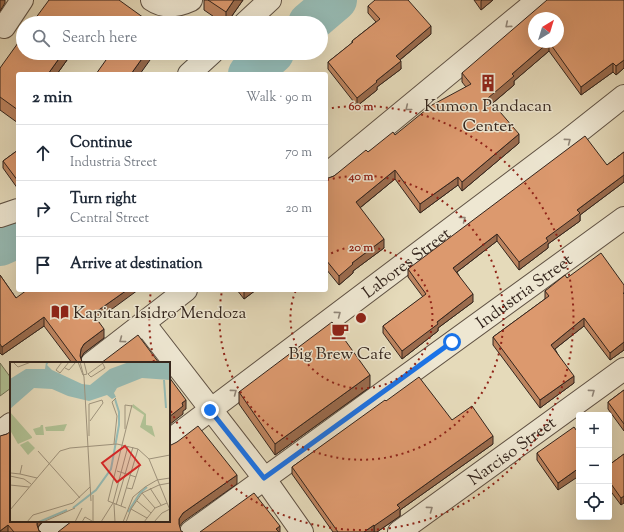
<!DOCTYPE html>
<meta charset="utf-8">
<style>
body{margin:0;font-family:"Sorts Mill Goudy",serif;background:#f2f2f3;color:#1f2937}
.controls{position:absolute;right:12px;bottom:12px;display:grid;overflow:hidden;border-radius:4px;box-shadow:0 4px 16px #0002}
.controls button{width:36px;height:36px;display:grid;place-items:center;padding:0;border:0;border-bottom:1px solid #e0e1e3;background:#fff;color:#1f2937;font:20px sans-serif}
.compass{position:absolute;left:528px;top:12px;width:36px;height:36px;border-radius:50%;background:#fff;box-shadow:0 4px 16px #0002;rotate:38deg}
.stop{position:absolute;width:12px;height:12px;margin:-9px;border:3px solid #1a73e8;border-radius:50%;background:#fff}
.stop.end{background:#1a73e8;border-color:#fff;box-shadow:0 1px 4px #0008}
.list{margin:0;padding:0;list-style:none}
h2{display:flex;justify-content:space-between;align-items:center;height:52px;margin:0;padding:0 16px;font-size:17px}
h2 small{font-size:13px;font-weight:400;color:#747a83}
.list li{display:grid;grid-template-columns:26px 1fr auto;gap:12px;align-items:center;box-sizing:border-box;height:56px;padding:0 16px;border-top:1px solid #e0e1e3}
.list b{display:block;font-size:15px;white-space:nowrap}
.list p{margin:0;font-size:13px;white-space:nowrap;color:#747a83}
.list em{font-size:13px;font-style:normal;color:#747a83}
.icon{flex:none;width:22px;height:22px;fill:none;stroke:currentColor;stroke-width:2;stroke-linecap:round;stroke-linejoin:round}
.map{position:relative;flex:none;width:624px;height:532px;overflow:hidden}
.search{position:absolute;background:#fff;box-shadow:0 4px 16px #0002;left:16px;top:16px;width:312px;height:44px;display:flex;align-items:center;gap:10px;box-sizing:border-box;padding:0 14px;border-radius:22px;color:#747a83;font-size:15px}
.panel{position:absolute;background:#fff;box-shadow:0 4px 16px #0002;left:16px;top:72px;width:312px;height:220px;border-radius:4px}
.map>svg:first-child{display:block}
.green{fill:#b0c194;stroke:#727358}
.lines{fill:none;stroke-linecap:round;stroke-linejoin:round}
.river{stroke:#96bab3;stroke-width:42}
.minor-casing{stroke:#605244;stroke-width:24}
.minor{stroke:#eee7d2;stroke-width:22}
.wall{fill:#bd845f;stroke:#34251d}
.shaded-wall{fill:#9a6b4d;stroke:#34251d}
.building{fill:#dc996e;stroke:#34251d;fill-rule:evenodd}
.oneway{stroke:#918678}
.route{stroke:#1a73e8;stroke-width:5}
.ring{fill:none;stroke:#8f2418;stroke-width:2;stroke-dasharray:2 4}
.labels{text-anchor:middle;stroke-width:3;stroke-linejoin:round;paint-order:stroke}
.poi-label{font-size:17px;fill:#34251d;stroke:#eee7d2}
.street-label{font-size:17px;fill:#34251d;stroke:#eee7d2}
.inset-river{fill:none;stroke:#96bab3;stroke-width:2}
.inset-road{fill:none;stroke:#9e927b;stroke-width:1}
.view{fill:#d62828;fill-opacity:0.15;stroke:#d62828;stroke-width:2}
.inset-edge{fill:none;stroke:#34251d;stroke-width:2}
.centre{fill:#8f2418;stroke:#eee7d2;stroke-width:2}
.ring-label{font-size:12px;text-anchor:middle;font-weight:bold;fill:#8f2418;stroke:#eee7d2;stroke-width:3;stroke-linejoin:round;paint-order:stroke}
</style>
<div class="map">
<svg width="624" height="532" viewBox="0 0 624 532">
<rect width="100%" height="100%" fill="#e5daba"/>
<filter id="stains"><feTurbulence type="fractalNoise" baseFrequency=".005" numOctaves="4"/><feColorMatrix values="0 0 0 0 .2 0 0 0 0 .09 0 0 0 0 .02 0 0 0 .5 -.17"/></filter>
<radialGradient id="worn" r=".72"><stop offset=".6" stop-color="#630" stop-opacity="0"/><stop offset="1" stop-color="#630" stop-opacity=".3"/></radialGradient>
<path class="green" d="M0,363L11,378V388L0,396Z"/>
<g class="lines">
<g class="river">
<path d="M309,23L336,0"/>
<path d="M249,74L273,53"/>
<path d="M0,245L18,237"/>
</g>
<g class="minor-casing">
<g id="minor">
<path d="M152,0C165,9 178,6 191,0"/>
<path d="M245,23L270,0"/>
<path d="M4,27L22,0"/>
<path d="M189,74L212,53"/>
<path d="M326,175L538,0"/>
<path d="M0,216L18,210"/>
<path d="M144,323L264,478L302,532"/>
<path d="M92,363L186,290"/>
<path d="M0,432L11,424"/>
<path id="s1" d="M169,441L506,187L567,141L624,96"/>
<path d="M49,532L63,521"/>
<path id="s2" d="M191,532L624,218"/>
<path id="s3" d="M399,532L624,369"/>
</g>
</g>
<use href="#minor" class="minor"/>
</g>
<g class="wall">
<path d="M204,0H243L227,23H223L204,10Z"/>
<path d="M474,0H493L481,10Z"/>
<path d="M624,0V68L616,75L613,72L581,95L549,51L514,81V85L493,103L519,143L462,191L458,185L420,213L395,179L360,208L384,248L353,271V273L339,285L326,269V179L334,176L368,152L395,135L466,87L462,82V73Z"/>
<path d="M368,6L431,34L400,60L401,69L377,87V90L357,106L328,69V62L352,43V41L376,22L368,13Z"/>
<path d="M23,53H72L57,74H18V123L0,110V68Z"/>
<path d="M98,53H155L107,60Z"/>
<path d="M18,150V189L3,168V161Z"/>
<path d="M624,152V182L580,215V221L548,244V248L519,270L497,241L457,272L473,302L438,328V331L402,359L383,333V326L423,297L408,277V269L607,165Z"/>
<path d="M0,275L16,298L98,320L104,338L84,353L81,358L82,362L83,363H72L44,326L2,355L0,353Z"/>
<path d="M567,278L624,285V350L610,360L584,326L555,349L574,383L540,408L493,345V337L545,299V291Z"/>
<path d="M237,290H256L244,299Z"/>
<path d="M370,387L275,455L239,404V392Z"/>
<path d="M624,390V431L608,409V402Z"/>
<path d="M386,401L452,420L493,444L400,510V516L377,532H333L292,474V467Z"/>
<path d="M7,434L11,521H43L38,527L39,531L41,532H0L1,436Z"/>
<path d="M579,434L558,490L537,460V453Z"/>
<path d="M624,454L621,505L609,489V465Z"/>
</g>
<g class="shaded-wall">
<path d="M0,0H5V3L0,11Z"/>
<path d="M234,0H243L227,23H226V12Z"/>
<path d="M482,0H493L481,10V1Z"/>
<path d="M431,26V34L396,63V56Z"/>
<path d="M549,42V51L514,81V85L488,107V98L512,74Z"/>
<path d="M63,53H72L57,74H48Z"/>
<path d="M146,53H155L140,74H131Z"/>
<path d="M624,60V68L616,75V66Z"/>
<path d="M401,61V69L377,87V90L357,106V98L376,81Z"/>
<path d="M613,63V72L581,95V87Z"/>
<path d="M519,134V143L462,191V182Z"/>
<path d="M395,170V179L356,211V202Z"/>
<path d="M624,175V182L580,215V221L548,244V248L519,270V262L577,210Z"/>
<path d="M458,177V185L420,213V204Z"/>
<path d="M497,234V241L453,275V268Z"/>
<path d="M384,239V248L353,271V273L339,285V276L352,263Z"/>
<path d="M127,290H138L93,323V314Z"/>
<path d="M244,290H256L244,299Z"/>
<path d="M473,294V302L438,328V331L402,359V351L437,322Z"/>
<path d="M44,317V326L2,355V347Z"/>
<path d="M584,318V326L551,352V345Z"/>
<path d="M104,329V338L84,353L81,358L80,356L81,349L84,344Z"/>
<path d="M624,342V350L610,360V353Z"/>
<path d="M370,375V387L275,455V444Z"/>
<path d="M574,376V383L540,408V400Z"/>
<path d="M186,400V409L183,411V414L169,425V417L182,403Z"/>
<path d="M493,436V444L400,510V516L377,532H374V526L397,505Z"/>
<path d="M579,468V476L558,490V483Z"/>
<path d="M237,475V484L183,522L179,527V519L183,513Z"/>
<path d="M624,496V503L621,505V498Z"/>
<path d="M37,521H43L37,528Z"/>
<path d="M8,525V532H0V531Z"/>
<path d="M374,525V532H364Z"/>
<path d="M280,526V532H276V529Z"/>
</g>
<g class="building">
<path d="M49,0H119L151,23H32Z"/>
<path d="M208,0H234L226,12Z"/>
<path d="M375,0H408L431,26L396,56L401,61L376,81L377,82L357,98L328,62L353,42L352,41L380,19L368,6Z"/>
<path d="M547,0H624V60L616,66L613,63L581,87L549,42L512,74L514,76L488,98L519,134L462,182L458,177L420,204L395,170L356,202L384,239L352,263L353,264L339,276L326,260V179L334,176L366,150L368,152L393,132L395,135L432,105L471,84L462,73ZM534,18H558V42H534Z"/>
<path d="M23,36V53H63L48,74H18V110L0,97V68Z"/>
<path d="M111,53H146L131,74H96Z"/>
<path d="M585,136L607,165L624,152V175L577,210L580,213L546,238L548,241L519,262L497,234L453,268L473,294L437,322L438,324L402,351L383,326L426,294L408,269Z"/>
<path d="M18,150V181L3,161Z"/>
<path d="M601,253L624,285V293H623L624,294V342L610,353L584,318L551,345L574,376L540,400L493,337L549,296L545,291L565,275L567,278Z"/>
<path d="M0,275L16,298L27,290H127L93,314L104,329L84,344L81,349L80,356L82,362L83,363H78L44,317L2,347L0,344Z"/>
<path d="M332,322L370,375L275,444L239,392Z"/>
<path d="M138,335L159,363H101Z"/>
<path d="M169,377L186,400L182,403L183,406L169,417Z"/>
<path d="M419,377L452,420L472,406L493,436L397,505L400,508L374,526V525L364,532H338L292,467L385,400L386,401Z"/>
<path d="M624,390V424L608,402Z"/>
<path d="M198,426L237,475L183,513L179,519V524L181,531L183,532H58L72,521H169V444L171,445L177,442Z"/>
<path d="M574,427L579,434V468L558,483L537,453Z"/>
<path d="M11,431V521H37V525L39,531L41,532H14L8,525L0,531V436L7,434Z"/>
<path d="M624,454V496L621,498L609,481V465Z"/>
<path d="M254,493L280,526L276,529L279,532H200Z"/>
</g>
<defs><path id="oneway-chevron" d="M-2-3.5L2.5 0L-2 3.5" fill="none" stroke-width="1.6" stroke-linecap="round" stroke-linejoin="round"/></defs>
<g class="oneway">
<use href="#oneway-chevron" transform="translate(508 25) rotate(140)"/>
<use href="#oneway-chevron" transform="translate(408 108) rotate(141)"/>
<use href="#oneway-chevron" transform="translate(568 141) rotate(-37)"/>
<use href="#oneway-chevron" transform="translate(463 219) rotate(-37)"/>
<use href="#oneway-chevron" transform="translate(338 314) rotate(-37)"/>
<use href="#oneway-chevron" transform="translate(122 340) rotate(143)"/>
<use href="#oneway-chevron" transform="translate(234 392) rotate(-37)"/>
<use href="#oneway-chevron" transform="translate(592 392) rotate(-36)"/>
<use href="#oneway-chevron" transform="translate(430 509) rotate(-36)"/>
</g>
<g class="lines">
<path class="route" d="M210,410L264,478L452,342"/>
</g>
<g class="ring">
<path d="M326 256A71 71 0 1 1 296 290"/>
<path d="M327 180A142 142 0 1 1 222 291"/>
<path d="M154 362A212 212 0 0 1 151 290M326 109A212 212 0 1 1 170 409"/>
</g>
<defs>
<g id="building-bare" transform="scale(1.38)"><path d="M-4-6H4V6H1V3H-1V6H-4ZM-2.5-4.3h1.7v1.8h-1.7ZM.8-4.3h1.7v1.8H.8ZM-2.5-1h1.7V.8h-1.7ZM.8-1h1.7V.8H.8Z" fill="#8f2418" stroke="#eee7d2" stroke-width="2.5" paint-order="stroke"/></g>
<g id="library-bare" transform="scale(1.38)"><path d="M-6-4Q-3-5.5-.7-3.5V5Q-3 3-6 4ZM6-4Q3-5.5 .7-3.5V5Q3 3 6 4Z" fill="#8f2418" stroke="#eee7d2" stroke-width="2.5" paint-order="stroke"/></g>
<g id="cafe-bare" transform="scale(1.38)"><path d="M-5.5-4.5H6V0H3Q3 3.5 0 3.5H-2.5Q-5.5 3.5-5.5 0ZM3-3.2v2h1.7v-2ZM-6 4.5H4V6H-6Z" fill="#8f2418" stroke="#eee7d2" stroke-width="2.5" paint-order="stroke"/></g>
</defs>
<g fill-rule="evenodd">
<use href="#building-bare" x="488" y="83"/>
<use href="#library-bare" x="60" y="312"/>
<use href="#cafe-bare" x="340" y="331"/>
</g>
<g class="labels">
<g class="poi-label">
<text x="488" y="111">Kumon Pandacan<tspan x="488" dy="20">Center</tspan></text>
<text x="73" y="318" text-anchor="start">Kapitan Isidro Mendoza</text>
<text x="340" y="359">Big Brew Cafe</text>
</g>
<g class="street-label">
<text dy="6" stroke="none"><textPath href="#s1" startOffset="297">Labores Street</textPath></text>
<text dy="6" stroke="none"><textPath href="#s2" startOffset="411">Industria Street</textPath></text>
<text dy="6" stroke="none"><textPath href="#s3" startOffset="139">Narciso Street</textPath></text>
</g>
</g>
<g transform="translate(10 362)">
<rect width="160" height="160" fill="#e5daba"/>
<path d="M123,42L136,52V63L142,64L145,75L130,65L134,53L122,45ZM0,50L22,75V76L8,82L0,68ZM57,62L54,69H36L35,65ZM31,63H33L34,73H26L23,67L30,65ZM18,79L25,86L18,93L10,83Z" fill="#b0c194"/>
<path d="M36,0H39L37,3L42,8L72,22L80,23L100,7L119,0H160V18L132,16L107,26L104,31L106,35L102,37L97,33L79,39L58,34L42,27L24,26L0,47V17L16,7H35Z" fill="#96bab3"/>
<path class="inset-river" d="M154,18L156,46M0,32L15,20L27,17L79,31L90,28L107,17L131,8L145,6L160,9M63,146L86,128L101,107L109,63V50L105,37M118,150L130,131L137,125M29,160L57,148"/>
<path class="inset-road" d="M3,0L8,5L21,0M52,0L46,8L50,11L59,0M68,0L73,13L77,12L74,0M70,0L74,15L81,139M55,6L59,8L65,1M78,12L81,15L95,6L92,0M78,12L93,1M115,67V43L122,44M79,74V42L92,38L93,41L80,59M104,82L107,54L102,40L106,36M28,89L70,136M139,97L160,93M107,109L126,115M1,111L10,112L12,103M10,112L27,116M0,114L14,117L21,122M147,118L160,116M0,123L19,125M117,126L122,127L130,102M140,126L151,143M132,131L145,146M83,133V160M127,139L141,151M104,142L105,160M106,143L123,85M111,144L128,87M116,146L98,139L122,43M121,147L137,156M0,148L50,89L60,86L107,82L128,87L139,97L160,148M17,160L23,153L63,141L80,125M33,160L65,146M65,160L72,146M72,160L75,155L82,159M91,160L103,141L118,84M113,160L123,135L135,125L147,118M116,160L121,147L132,131L149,123L160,121M134,160L145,146L157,141M144,160L152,151L160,147"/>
<path class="view" d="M115,84L130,103L107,120L92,101Z"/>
<rect width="160" height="160" class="inset-edge"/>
</g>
<circle cx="361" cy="318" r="6" class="centre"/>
<g class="ring-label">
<text x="361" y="110">60 m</text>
<text x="361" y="180">40 m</text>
<text x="361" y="251">20 m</text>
</g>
<rect width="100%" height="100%" filter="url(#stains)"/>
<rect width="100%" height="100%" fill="url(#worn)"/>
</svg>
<div class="controls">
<button>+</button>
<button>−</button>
<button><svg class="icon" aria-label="locate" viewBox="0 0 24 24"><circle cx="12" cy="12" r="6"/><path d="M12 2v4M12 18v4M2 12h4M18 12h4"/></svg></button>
</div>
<svg class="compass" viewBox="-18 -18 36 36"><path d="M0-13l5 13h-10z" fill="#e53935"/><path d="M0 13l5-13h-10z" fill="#747a83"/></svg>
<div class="stop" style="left:452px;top:342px"></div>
<div class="stop end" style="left:210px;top:410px"></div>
<div class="search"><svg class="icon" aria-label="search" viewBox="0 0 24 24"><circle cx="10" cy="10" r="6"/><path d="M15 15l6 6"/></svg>Search here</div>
<section class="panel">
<h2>2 min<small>Walk · 90 m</small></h2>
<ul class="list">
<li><svg class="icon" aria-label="ahead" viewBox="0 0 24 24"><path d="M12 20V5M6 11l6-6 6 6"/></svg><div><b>Continue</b><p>Industria Street</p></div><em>70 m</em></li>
<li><svg class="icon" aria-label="right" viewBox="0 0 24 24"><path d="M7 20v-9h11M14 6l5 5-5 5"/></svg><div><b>Turn right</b><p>Central Street</p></div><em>20 m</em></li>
<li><svg class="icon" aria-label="arrive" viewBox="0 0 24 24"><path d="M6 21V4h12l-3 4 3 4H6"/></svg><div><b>Arrive at destination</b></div></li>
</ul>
</section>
</div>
